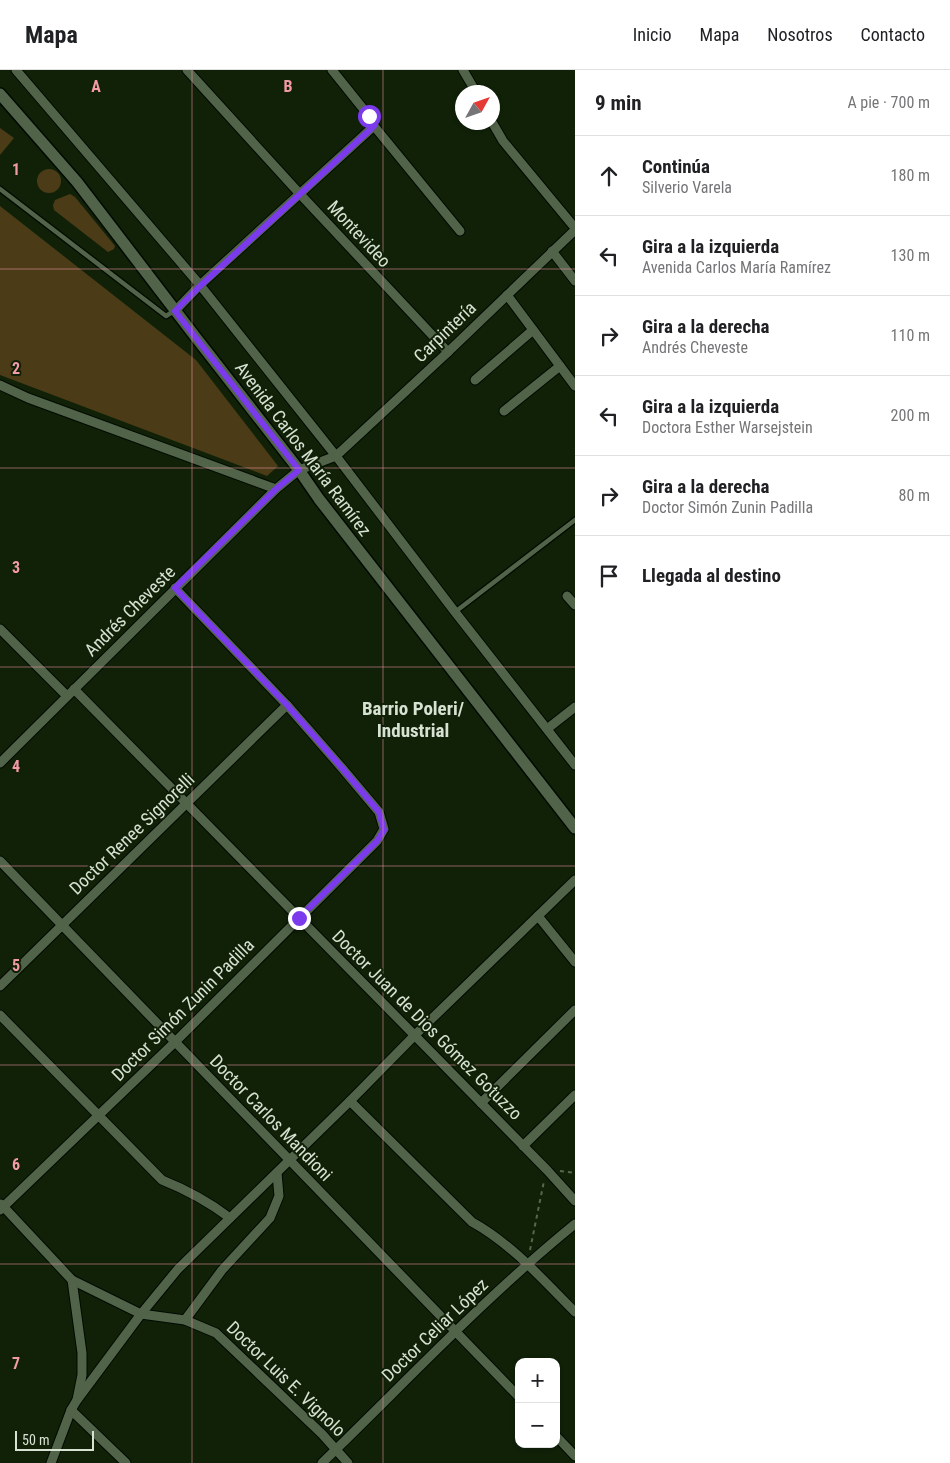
<!DOCTYPE html>
<html lang="es">
<meta charset="utf-8">
<style>
body{margin:0;font-family:"Roboto Condensed",sans-serif;background:#f2f2f2;color:#202124}
.controls{position:absolute;right:15px;bottom:15px;display:grid;overflow:hidden;border-radius:10px;box-shadow:0 1px 4px #0004}
.controls button{width:45px;height:45px;display:grid;place-items:center;padding:0;border:0;border-bottom:1px solid #e0e0e0;background:#fff;color:#202124;font:25px sans-serif}
.compass{position:absolute;left:455px;top:15px;width:45px;height:45px;border-radius:50%;background:#fff;box-shadow:0 1px 4px #0004;rotate:50deg}
.scale{position:absolute;left:15px;bottom:12px;width:79px;box-sizing:border-box;padding-left:5px;border:2px solid #d7e2d2;border-top:0;font-size:14px;line-height:18px;white-space:nowrap;color:#d7e2d2;-webkit-text-stroke:4px #102108;paint-order:stroke}
.stop{position:absolute;width:15px;height:15px;margin:-11px;border:4px solid #7c3aed;border-radius:50%;background:#fff}
.stop.end{background:#7c3aed;border-color:#fff;box-shadow:0 1px 5px #0008}
.list{margin:0;padding:0;list-style:none}
h2{display:flex;justify-content:space-between;align-items:center;height:65px;margin:0;padding:0 20px;font-size:21px}
h2 small{font-size:16px;font-weight:400;color:#757577}
.list li{display:grid;grid-template-columns:32px 1fr auto;gap:15px;align-items:center;box-sizing:border-box;height:80px;padding:0 20px;border-top:1px solid #e0e0e0}
.list b{display:block;font-size:19px;white-space:nowrap}
.list p{margin:0;font-size:16px;white-space:nowrap;color:#757577}
.list em{font-size:16px;font-style:normal;color:#757577}
.icon{flex:none;width:28px;height:28px;fill:none;stroke:currentColor;stroke-width:2;stroke-linecap:round;stroke-linejoin:round}
.map{position:relative;flex:none;width:575px;height:1393px;overflow:hidden}
header{display:flex;align-items:center;gap:30px;box-sizing:border-box;height:70px;padding:0 25px;background:#fff;border-bottom:1px solid #e0e0e0}
header strong{font-size:24px}
nav{display:flex;gap:28px;margin-inline-start:auto;font-size:18px}
main{display:flex}
aside{flex:1;background:#fff}
.map>svg:first-child{display:block}
.green{fill:#4b3c17}
.lines{fill:none;stroke-linecap:round;stroke-linejoin:round}
.service-casing{stroke:#000a00;stroke-width:7}
.minor-casing{stroke:#000a00;stroke-width:11}
.tertiary-casing{stroke:#000a00;stroke-width:14}
.path{stroke:#576650;stroke-width:2;stroke-dasharray:4 4;stroke-linecap:butt}
.service{stroke:#516449;stroke-width:4.5}
.minor{stroke:#516449;stroke-width:9}
.tertiary{stroke:#516449;stroke-width:11}
.route{stroke:#7c3aed;stroke-width:6}
.grid{fill:none;stroke:#f39aa7;stroke-width:1;stroke-opacity:0.55}
.labels{text-anchor:middle;stroke-width:4;stroke-linejoin:round;paint-order:stroke}
.street-label{font-size:18px;fill:#d7e2d2;stroke:#102108}
.neighbourhood-label{font-size:19px;font-weight:bold;fill:#d7e2d2;stroke:#102108}
.grid-label{font-size:16px;text-anchor:middle;font-weight:bold;fill:#f39aa7;stroke:#102108;stroke-width:4;stroke-linejoin:round;paint-order:stroke}
</style>
<header>
<strong>Mapa</strong>
<nav><a>Inicio</a><a>Mapa</a><a>Nosotros</a><a>Contacto</a></nav>
</header>
<main>
<div class="map">
<svg width="575" height="1393" viewBox="0 0 575 1393">
<rect width="100%" height="100%" fill="#102108"/>
<g class="green">
<path d="M0,58L14,68L0,85Z"/>
<circle cx="49" cy="111" r="12"/>
<path d="M70,124L75,127L115,176L114,179L108,182L54,140L53,135L55,130Z"/>
<path d="M0,136L196,290L278,396L267,406L0,305Z"/>
</g>
<g class="lines">
<g class="service-casing">
<g id="service">
<path d="M0,119L166,246L174,241"/>
<path d="M455,542L575,450"/>
</g>
</g>
<g class="minor-casing">
<g id="minor">
<path d="M16,0L200,215L336,386L455,542L575,695"/>
<path d="M187,0L299,123L448,282"/>
<path d="M332,0L369,46L374,56L460,161"/>
<path d="M463,0L476,22"/>
<path d="M492,52L503,71L575,158"/>
<path d="M552,181L575,211"/>
<path d="M507,225L575,316"/>
<path d="M175,241L200,215L374,56"/>
<path d="M475,310L533,260"/>
<path d="M0,315L28,328L276,419"/>
<path d="M504,341L560,296"/>
<path d="M567,526L575,535"/>
<path d="M0,559L67,626"/>
<path d="M74,619L547,1100L575,1131"/>
<path d="M547,659L575,637"/>
<path d="M0,693L276,419L299,400L336,386L448,282L575,160"/>
<path d="M0,791L519,1327"/>
<path d="M538,846L575,892"/>
<path d="M0,916L287,635"/>
<path d="M0,945L162,1110C187,1120 209,1132 230,1148"/>
<path d="M350,1031L472,1152C512,1174 543,1210 575,1242"/>
<path d="M481,1033L575,940"/>
<path d="M523,1076L575,1025"/>
<path d="M1,1134L72,1210L141,1244L185,1250L216,1263L322,1364L348,1393"/>
<path d="M0,1140L175,972L377,771L384,759L379,742L342,698L287,635L175,518"/>
<path d="M185,1250L222,1200L270,1148L279,1126L277,1103"/>
<path d="M77,1330L141,1244L178,1199L350,1031L415,965L575,810"/>
<path d="M71,1340L126,1393"/>
<path d="M556,1366L575,1386"/>
<path d="M51,1393L71,1340L77,1330L82,1305V1283L72,1210"/>
<path d="M322,1393C405,1313 485,1227 575,1154"/>
</g>
</g>
<g class="tertiary-casing">
<path id="tertiary" d="M0,24L77,112L194,265L299,400L319,429L575,758"/>
</g>
<g class="path">
<path d="M560,1101L575,1103"/>
<path d="M530,1180L544,1111"/>
</g>
<use href="#service" class="service"/>
<use href="#minor" class="minor"/>
<use href="#tertiary" class="tertiary"/>
</g>
<g class="lines">
<path class="route" d="M299,848L377,771L384,760L379,742L342,698L287,635L175,518L276,419L299,400L175,241L200,216L374,56L369,46"/>
</g>
<path class="grid" d="M192,0V1393M383,0V1393M0,199H575M0,398H575M0,597H575M0,796H575M0,995H575M0,1194H575"/>
<g class="labels">
<g class="street-label">
<text transform="translate(359 164) rotate(47)" y="6">Montevideo</text>
<text transform="translate(445 262) rotate(-44)" y="6">Carpintería</text>
<text transform="translate(303 379) rotate(53)" y="6">Avenida Carlos María Ramírez</text>
<text transform="translate(130 541) rotate(-45)" y="6">Andrés Cheveste</text>
<text transform="translate(132 764) rotate(-44)" y="6">Doctor Renee Signorelli</text>
<text transform="translate(183 940) rotate(-45)" y="6">Doctor Simón Zunin Padilla</text>
<text transform="translate(427 955) rotate(45)" y="6">Doctor Juan de Dios Gómez Gotuzzo</text>
<text transform="translate(271 1048) rotate(46)" y="6">Doctor Carlos Mandioni</text>
<text transform="translate(435 1260) rotate(-44)" y="6">Doctor Celiar López</text>
<text transform="translate(286 1309) rotate(44)" y="6">Doctor Luis E. Vignolo</text>
</g>
<g class="neighbourhood-label">
<text x="413" y="645">Barrio Poleri/<tspan x="413" dy="22">Industrial</tspan></text>
</g>
</g>
<g class="grid-label">
<text x="96" y="22">A</text>
<text x="288" y="22">B</text>
<text x="16" y="105">1</text>
<text x="16" y="304">2</text>
<text x="16" y="503">3</text>
<text x="16" y="702">4</text>
<text x="16" y="901">5</text>
<text x="16" y="1100">6</text>
<text x="16" y="1299">7</text>
</g>
</svg>
<div class="controls">
<button>+</button>
<button>−</button>
</div>
<svg class="compass" viewBox="-18 -18 36 36"><path d="M0-13l5 13h-10z" fill="#e53935"/><path d="M0 13l5-13h-10z" fill="#757577"/></svg>
<div class="scale">50 m</div>
<div class="stop" style="left:369px;top:46px"></div>
<div class="stop end" style="left:299px;top:848px"></div>
</div>
<aside>
<h2>9 min<small>A pie · 700 m</small></h2>
<ul class="list">
<li><svg class="icon" aria-label="ahead" viewBox="0 0 24 24"><path d="M12 20V5M6 11l6-6 6 6"/></svg><div><b>Continúa</b><p>Silverio Varela</p></div><em>180 m</em></li>
<li><svg class="icon" aria-label="left" viewBox="0 0 24 24"><path d="M17 20v-9H6M10 6l-5 5 5 5"/></svg><div><b>Gira a la izquierda</b><p>Avenida Carlos María Ramírez</p></div><em>130 m</em></li>
<li><svg class="icon" aria-label="right" viewBox="0 0 24 24"><path d="M7 20v-9h11M14 6l5 5-5 5"/></svg><div><b>Gira a la derecha</b><p>Andrés Cheveste</p></div><em>110 m</em></li>
<li><svg class="icon" aria-label="left" viewBox="0 0 24 24"><path d="M17 20v-9H6M10 6l-5 5 5 5"/></svg><div><b>Gira a la izquierda</b><p>Doctora Esther Warsejstein</p></div><em>200 m</em></li>
<li><svg class="icon" aria-label="right" viewBox="0 0 24 24"><path d="M7 20v-9h11M14 6l5 5-5 5"/></svg><div><b>Gira a la derecha</b><p>Doctor Simón Zunin Padilla</p></div><em>80 m</em></li>
<li><svg class="icon" aria-label="arrive" viewBox="0 0 24 24"><path d="M6 21V4h12l-3 4 3 4H6"/></svg><div><b>Llegada al destino</b></div></li>
</ul>
</aside>
</main>
